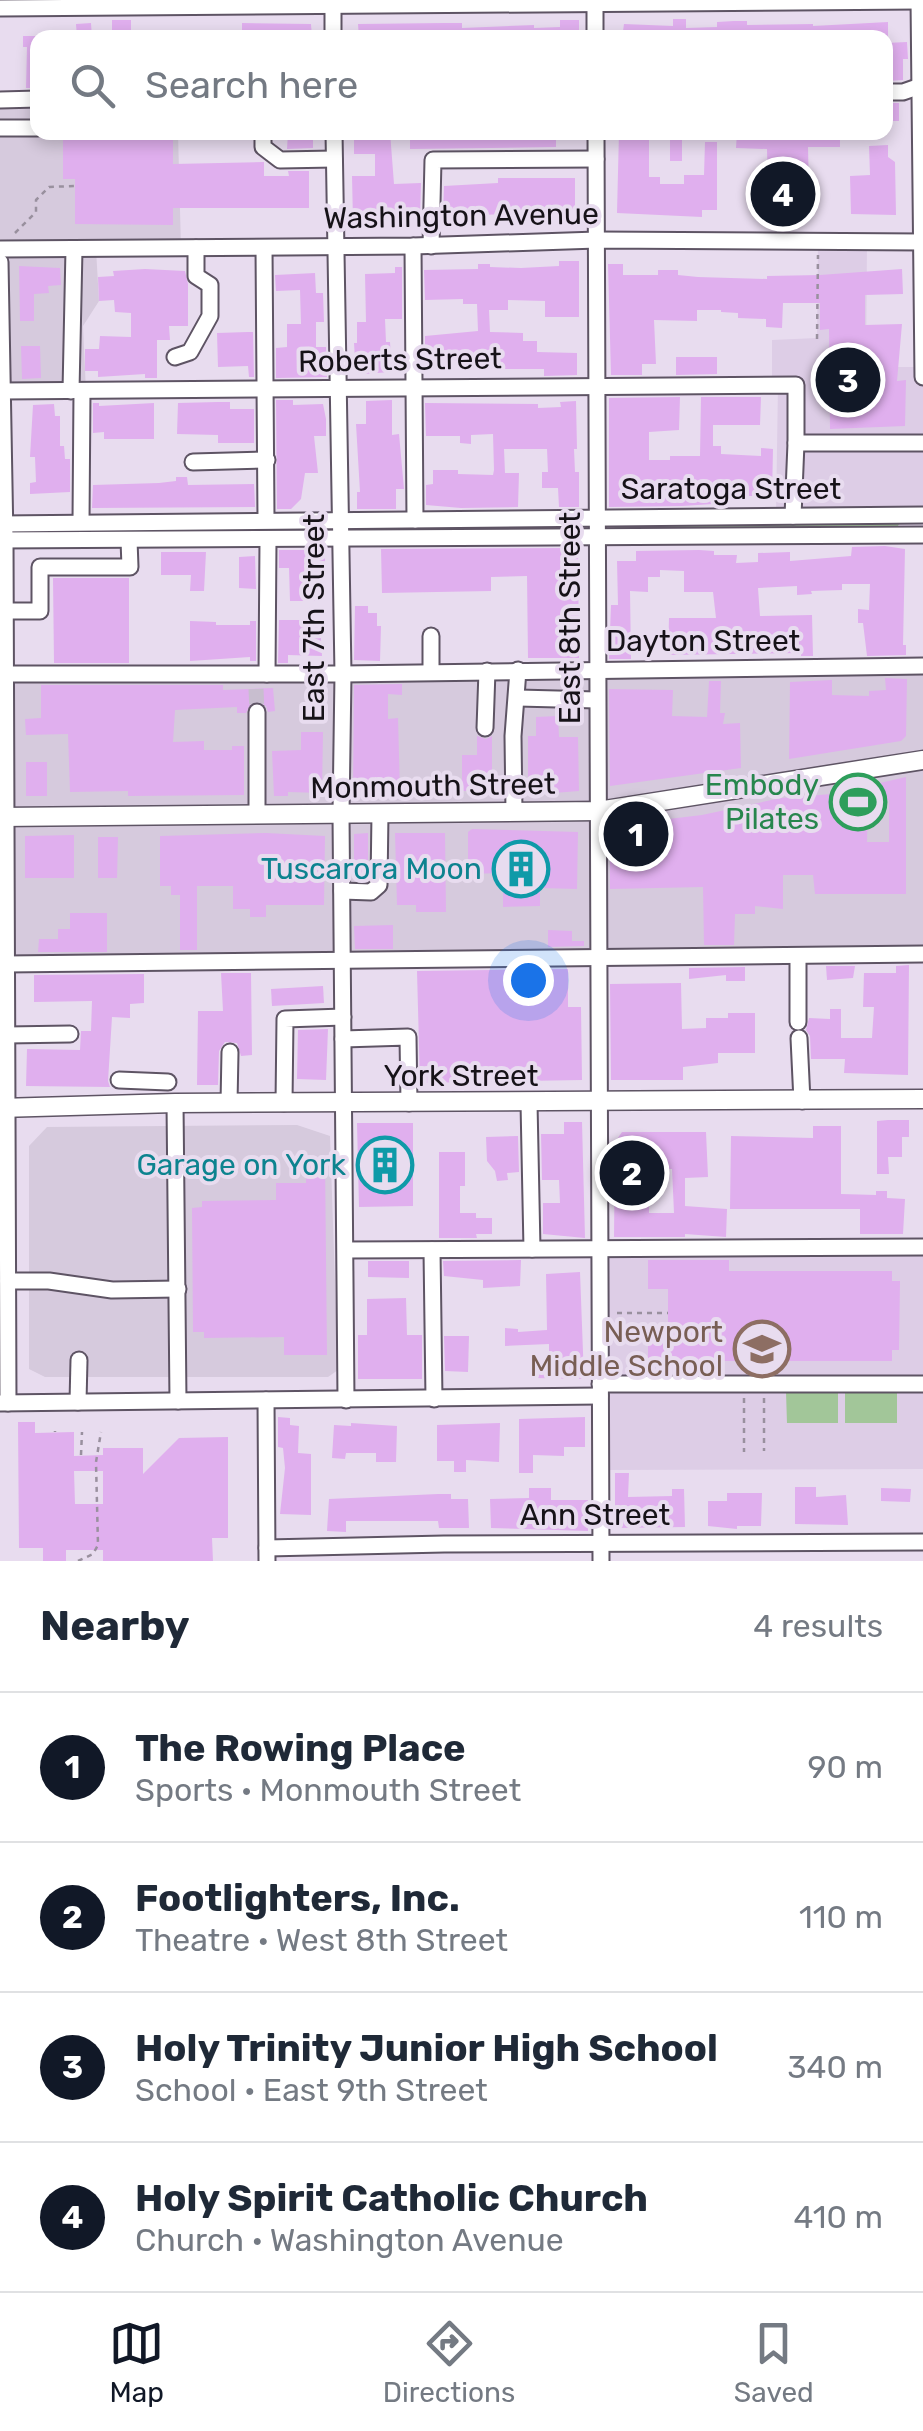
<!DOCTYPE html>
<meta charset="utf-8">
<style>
body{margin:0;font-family:Rubik,sans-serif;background:#f6f6f7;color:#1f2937}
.you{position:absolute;left:528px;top:980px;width:35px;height:35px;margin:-25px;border:8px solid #fff;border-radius:50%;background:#1a73e8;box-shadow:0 0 0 15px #1a73e833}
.badge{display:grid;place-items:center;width:65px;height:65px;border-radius:50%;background:#111827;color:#fff;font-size:32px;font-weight:700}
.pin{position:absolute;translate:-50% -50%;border:5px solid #fff;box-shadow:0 2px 10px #0006}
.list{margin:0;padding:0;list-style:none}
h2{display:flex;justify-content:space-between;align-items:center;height:130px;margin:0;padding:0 40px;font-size:42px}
h2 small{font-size:32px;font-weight:400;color:#747a83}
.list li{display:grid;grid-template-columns:65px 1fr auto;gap:30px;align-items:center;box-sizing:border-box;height:150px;padding:0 40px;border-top:2px solid #e0e1e3}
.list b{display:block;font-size:38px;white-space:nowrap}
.list p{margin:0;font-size:32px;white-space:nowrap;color:#747a83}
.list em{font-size:32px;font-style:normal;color:#747a83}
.icon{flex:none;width:55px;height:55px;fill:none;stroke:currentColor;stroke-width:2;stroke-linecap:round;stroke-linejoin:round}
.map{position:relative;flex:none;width:923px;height:1561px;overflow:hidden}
.search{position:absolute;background:#fff;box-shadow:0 5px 15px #0003;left:30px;right:30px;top:30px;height:110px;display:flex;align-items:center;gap:25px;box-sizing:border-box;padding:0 35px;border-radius:20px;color:#747a83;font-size:38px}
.sheet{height:730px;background:#fff}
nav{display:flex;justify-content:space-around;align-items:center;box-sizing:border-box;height:140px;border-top:2px solid #e0e1e3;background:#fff;font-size:28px;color:#747a83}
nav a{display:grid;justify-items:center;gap:5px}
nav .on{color:#111827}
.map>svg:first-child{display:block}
.commercial{fill:#d6cadd}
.built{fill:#ddcde6}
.green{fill:#a2c699}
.building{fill:#e0afee;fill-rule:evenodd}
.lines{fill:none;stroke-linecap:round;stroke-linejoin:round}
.minor-tunnel{stroke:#c8becf;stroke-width:15;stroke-dasharray:15 8;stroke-linecap:butt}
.minor-casing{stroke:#5e5464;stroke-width:19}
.major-casing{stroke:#5e5464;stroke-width:21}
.path{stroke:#99909e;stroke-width:2.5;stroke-dasharray:5 5;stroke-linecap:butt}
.minor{stroke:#fff;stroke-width:15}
.major{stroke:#fff;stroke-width:18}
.labels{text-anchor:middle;stroke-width:8;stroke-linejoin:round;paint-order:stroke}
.street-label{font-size:30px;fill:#161218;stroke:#e8dcef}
.leisure-label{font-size:30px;fill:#27864d;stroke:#e8dcef;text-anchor:end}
.culture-label{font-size:30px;fill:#0d838f;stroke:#e8dcef;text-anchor:end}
.education-label{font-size:30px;fill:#785e54;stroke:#e8dcef;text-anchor:end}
</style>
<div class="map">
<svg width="923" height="1561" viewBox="0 0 923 1561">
<rect width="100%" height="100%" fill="#e8dcef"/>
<g class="commercial">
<path d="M37,99L38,132L178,133L181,248L96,249L99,301L83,326L86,391L4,392L0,524V100Z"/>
<path d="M923,666V954L0,965V675Z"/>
<path d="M297,1125L330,1136L338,1370L328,1377H45L29,1369V1146L47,1127Z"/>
</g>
<g class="built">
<path d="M818,242H867L866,367H923V515L776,516L778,384H772V340L817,338Z"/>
<path d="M923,1247V1469L600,1470L599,1248Z"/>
</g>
<g class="green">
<path d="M900,522L897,528L616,529L614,527Z"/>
<path d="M573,526L561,532H362L359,527Z"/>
<path d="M318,528L311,532H25V530Z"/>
<path d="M786,1392H838V1423H787Z"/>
<path d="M897,1392V1423H845V1393Z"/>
</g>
<g class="building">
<path d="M673,19H686V28L717,27V22L734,21H747V25L813,24V26L888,22V38H622L624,24L673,26Z"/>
<rect x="112" y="20" width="19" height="18"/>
<path d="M560,20H579V34H572V38H359L358,24L444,23H462V28L534,25V28L560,27Z"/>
<path d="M91,23L92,38H77L76,24Z"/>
<path d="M242,23L311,24L312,38H242Z"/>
<path d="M23,36H38V88H26L27,47H23Z"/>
<path d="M907,42L908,59H903V80L886,81V43Z"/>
<rect x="886" y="103" width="13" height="18"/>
<path d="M75,132H173V164L264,162V176H289L288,171H309V208H173V225L75,224V179H63V140H75Z"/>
<path d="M288,132H313V148L287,149Z"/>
<path d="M354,132H390L394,184L421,183L420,219L370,218V221H353L352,176H375V154H354Z"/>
<path d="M410,132H556V147L410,149Z"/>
<path d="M619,132H649V177H660V184H684V175H704L705,142H717V210H702V217L617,213Z"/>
<path d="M737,132H840V147H808L809,192H801V204H775V190H768L767,149L736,148Z"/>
<path d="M682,135V161H670V136Z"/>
<path d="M888,145V157L895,162L896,215L851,214L850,176L870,175L869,146Z"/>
<path d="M498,178H575V212L443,216L444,186L498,183Z"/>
<path d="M559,261H579V317H545V301L508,300V310H489L490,332L523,333V341H537V352L577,353V375L544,376V369H479V360L431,363V370L425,371V336L478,331L477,304H463V299L425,300L424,270L478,269V264H490V267L521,268L559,266Z"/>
<path d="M608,264H623V275H658V270H678V275L698,277L767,279V276L820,275L902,269L903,294L865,295V325L902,324L897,381L906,380L905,426L830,429L829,329L820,330V303H783L782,328L766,327V319L738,318V313L721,312V310H697V321L654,320L656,364H642V375H611Z"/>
<path d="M19,266L60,268L61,285L48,286L49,293L34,294V321H20Z"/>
<path d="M395,267H402V319H385L386,342H390L391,360L403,359V371L364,374V359H355L354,343H357V322H366L365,274L395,273Z"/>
<path d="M145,269L185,271L188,284V326H169L170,340H157V378H145V374L98,377V371H85V349H99L100,336L131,337V313L115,312L114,300L99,301L98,277L114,276L113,271Z"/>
<path d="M315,273L316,293H323L324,322H316V347H326L327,377L276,378V348L287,347V324H301L300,290L276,291L275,275Z"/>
<path d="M248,332H253L254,377H249L248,366L218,367L217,333Z"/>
<path d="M21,346H40L41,378L22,379Z"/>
<path d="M676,357H717V374L676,375Z"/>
<path d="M680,397L679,430L649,432V460H670V456H700L701,397H761L760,425H713V446H721V454L761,456V448L773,449L772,496H746V500L713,499V504L682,506L609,507V398Z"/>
<path d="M276,400H293V405L323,404L326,419V436H314L318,473H305L301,499L291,509H277Z"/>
<path d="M392,400V435L399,434L404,489H396V509H357V492H360L356,424H366V401Z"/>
<path d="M576,401L577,449H574L575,472H579V507H559L558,488H542V472H548L547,449H504L505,473H519L518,507L461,508L426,505V485L433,484V470H458V474L493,475L494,470L493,434L471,435V444L460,443V436H426L425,403L538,404V408L561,407L560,402Z"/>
<path d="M218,402H230V409H254V443H218V435L177,434L178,403Z"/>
<path d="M93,403H99V406L154,403V439H104V432L93,433Z"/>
<path d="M54,404L55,416H60V446H64L65,459H70V492L30,494V483L36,482L35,457H30L33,405Z"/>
<path d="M176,477H187L188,485L254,484L255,507L92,508L93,485L159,483L176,481Z"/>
<path d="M885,546L905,549L903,645H906V655L867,656L863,623H858V609L869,610L870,584H842V590L811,591L812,594L797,595V586L758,588L760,616L812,615L813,656H801V653L668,655L669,618H716L713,592H684V571L660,570V577H648V592L630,591L631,659H609L611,605H618L617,561H636V551L699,550L714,551V555H737L736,563L758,562V553L790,552V561L851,556L852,547Z"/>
<path d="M578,548L579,658H528L527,576L491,577V591L382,593L381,549Z"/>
<path d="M279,550H325V568H319L320,597H315V601H290L289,568H279Z"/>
<path d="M161,552H206L204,591H190L191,575H161Z"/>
<path d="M255,556L256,589L239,588V557Z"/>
<path d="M53,578H129V663H54Z"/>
<path d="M355,606H368V613H377V626H381L380,661L354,660Z"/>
<path d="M279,620H316L320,623L322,656L288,655V663H278Z"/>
<path d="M190,621L216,622V625H250V621H256V661H250V657L190,661Z"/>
<path d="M885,678L907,679L906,736L901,741L789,759L790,682L832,680V695L869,696V691L886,690Z"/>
<path d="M709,681H721L720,713H725L723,724L740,723L741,768L610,786L609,689L673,690L672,716L707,717Z"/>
<path d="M402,684V695L388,694V719L398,718L400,792L353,791L354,685Z"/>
<path d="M41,685H223V690L273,688L275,711L268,712L266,706L258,701L251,703L246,713H237V707L175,710L173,742L204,741V750H232V746H244V795L128,796V791L70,792L68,734L26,735L25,719L41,718Z"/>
<path d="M558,716L559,737H578L579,791L528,795V736H536V717Z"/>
<path d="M301,732H323L322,793L288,792V796H274L272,751L301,750Z"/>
<path d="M477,736L486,739L492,736V791H462V755H477Z"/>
<rect x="26" y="762" width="21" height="34"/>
<path d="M906,777V894H815L813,875H783V909L755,906V914H735L734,945H704L703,887L610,889V826L702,815L781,798L832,794ZM868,799L889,800V842H867Z"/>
<path d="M472,829L578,832L577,889L540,888V906L503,907V873L468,874V832Z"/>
<path d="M266,833L325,836L324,905H266V917H250V909H233V886H197V950H180V895H171V886H160V836Z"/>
<path d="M368,833V877H354V834Z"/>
<path d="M395,833H445L446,912H416V905H397Z"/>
<path d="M74,835V878H25V836Z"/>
<path d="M98,837H118L117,878H98Z"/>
<path d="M70,913H107V952H38L39,939H58V929H70Z"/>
<path d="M393,925V949H355L354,926Z"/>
<path d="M548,930L572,931V941H584V946L548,947Z"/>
<path d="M909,965L908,1075L844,1073L845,1059H811L810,1036L806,1030L809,1018L830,1019V1009H841V1038H872L874,1007H863L864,973H896V966Z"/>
<path d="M826,966H855L853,978L827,980Z"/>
<path d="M745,967V981H726V975L689,979V968Z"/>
<path d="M568,969V1007H581L582,1080L420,1083L417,971Z"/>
<path d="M221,973H251L252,1055L241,1056L237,1043L225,1042L219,1051L218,1085H197L198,1011H223Z"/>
<path d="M144,974V1003L130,1004V1018L112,1017L108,1081L110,1087L26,1086L27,1049L80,1050L81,1031H91L92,1001L34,1002V975Z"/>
<path d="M681,983L682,1029L706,1028V1018H728V1013H755V1053H718V1063L683,1067V1080H611L610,984Z"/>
<path d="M323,986L324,1003L272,1006L271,989Z"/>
<path d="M328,1029L326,1080L297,1079L298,1030Z"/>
<path d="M888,1120H909V1137H902V1157H888L889,1174H877V1121Z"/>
<path d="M564,1122H582L585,1238L543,1234V1203H560L559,1180H542L541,1134H564Z"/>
<path d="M357,1123H413V1206L359,1207Z"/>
<path d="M813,1126H841V1194L876,1195V1191H887V1198L905,1199L903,1234H860V1209H730L731,1136L813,1138Z"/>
<path d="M622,1132H706L708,1177L685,1178V1206L727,1209L726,1237L685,1234V1237H614L615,1142ZM649,1169H672L674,1213H649Z"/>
<path d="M518,1136L519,1172L507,1173L508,1180L497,1181L495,1171L487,1161L486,1137Z"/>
<path d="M439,1152H465V1186H460V1213H476V1218H492V1234H476L477,1238H439Z"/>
<path d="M306,1160H325L327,1355H284V1337L204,1338V1332H193L192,1208L202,1207V1201L276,1200V1183H306Z"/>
<path d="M521,1260L520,1286L483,1288V1280L444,1276L443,1261Z"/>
<path d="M648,1260H729V1271H892V1281H900L899,1350H892V1361H648V1339H668V1289H648Z"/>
<path d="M368,1261H409V1278L368,1277Z"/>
<path d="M580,1272L584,1379L534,1378V1365H549V1344L505,1346V1328L518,1329V1332L547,1330L546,1274Z"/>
<path d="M406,1298L407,1335H422V1379H358V1335H367V1299Z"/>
<path d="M444,1336H469L468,1372L445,1371Z"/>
<path d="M278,1417L290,1418V1425L299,1426L298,1453L311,1454V1515L280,1514L285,1468L283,1448L278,1447Z"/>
<path d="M585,1417V1447H564V1456L533,1455V1473H519V1419Z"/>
<path d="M18,1422H35V1433L74,1432V1456L103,1455V1448H143V1474L179,1438L228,1437V1538H212L213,1561H103V1550H66V1561H43V1548H19ZM74,1471H103V1504H75Z"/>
<path d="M351,1423L397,1426L396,1462H376V1453H346L345,1459L332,1458L334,1425L351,1426Z"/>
<path d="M500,1423L499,1462L466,1460V1472H454V1461H437V1425Z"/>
<path d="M615,1473H629L628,1497L672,1496V1489H684L685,1527L615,1528Z"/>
<path d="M795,1487H816V1497L846,1495L848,1525L795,1524Z"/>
<path d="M529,1488H551V1500H588V1531L491,1528L490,1499L529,1498Z"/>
<path d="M881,1488L911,1489L910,1502L881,1501Z"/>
<path d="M727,1493H762L761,1526H737V1529L708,1526V1501H727Z"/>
<path d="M438,1494H451V1499H468L469,1528H439L438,1521H346V1532L327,1531L329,1499Z"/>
</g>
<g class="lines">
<path class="minor-tunnel" d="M256,689L257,712"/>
<g class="minor-casing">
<g id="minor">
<path d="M333,0V38"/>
<path d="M595,0V38"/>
<path d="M919,0L923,377"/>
<path d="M0,8L919,1"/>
<path d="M886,92H903L923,85"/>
<path d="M0,100L38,99"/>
<path d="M0,128H38"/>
<path d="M263,132V147L280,160L334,159"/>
<path d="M334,132L343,674L341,814L346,1400"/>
<path d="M596,132L601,1561"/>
<path d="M413,246L415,520"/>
<path d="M431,246L433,160L596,159"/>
<path d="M264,248L266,519"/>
<path d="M0,249L413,246L597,240L923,242"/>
<path d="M0,262L5,540L8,1403"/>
<path d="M175,357L190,352L210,316V285L196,276V248"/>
<path d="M3,391L796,385V443H923"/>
<path d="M71,391L74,249"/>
<path d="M193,462L267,460"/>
<path d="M793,516L796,443"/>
<path d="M81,522L82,391"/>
<path d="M0,524L923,515"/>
<path d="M0,540L923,535"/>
<path d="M4,611H40V567H130L129,540"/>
<path d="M431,672V636"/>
<path d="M4,674H343L923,666"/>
<path d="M267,674L268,540"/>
<path d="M518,698L597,700"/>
<path d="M485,728L487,671"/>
<path d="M514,812L513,736L518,670"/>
<path d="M257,815V712"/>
<path d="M342,891L371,892L379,885L380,813"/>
<path d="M798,957V1022"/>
<path d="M6,964L923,954"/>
<path d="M7,1035L70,1034"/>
<path d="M799,1038L802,1101"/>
<path d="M343,1039L408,1037L409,1103"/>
<path d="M119,1080L168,1082"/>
<path d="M175,1103L178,1401"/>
<path d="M229,1103L230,1052"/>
<path d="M284,1103L285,1019L343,1017"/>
<path d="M529,1103L532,1249"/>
<path d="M346,1250L923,1247"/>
<path d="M432,1250L434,1399"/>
<path d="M8,1281H49L112,1290L178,1289"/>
<path d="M600,1384H923"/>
<path d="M266,1400L267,1561"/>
<path d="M78,1402L79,1360"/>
<path d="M0,1403L600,1396"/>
<path d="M267,1548L444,1544L923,1542"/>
</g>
</g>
<g class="major-casing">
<g id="major">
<path d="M0,817L598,811L923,760"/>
<path d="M0,1108L175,1103L923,1099"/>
</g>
</g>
<g class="path">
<path d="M15,233L36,212V200L49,187L75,186"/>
<path d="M817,339L818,255"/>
<path d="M617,1313H668"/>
<path d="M762,1361L763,1370"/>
<path d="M744,1398V1452"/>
<path d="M764,1398V1451"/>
<path d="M55,1432V1431"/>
<path d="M81,1455L82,1432"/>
<path d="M78,1561L93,1554L98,1545L96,1462L101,1432"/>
</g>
<use href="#minor" class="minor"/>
<use href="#major" class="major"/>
</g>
<defs>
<g id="stadium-ring" transform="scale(2.875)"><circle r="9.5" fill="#e8dcef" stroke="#2e9e5b" stroke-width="1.5"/><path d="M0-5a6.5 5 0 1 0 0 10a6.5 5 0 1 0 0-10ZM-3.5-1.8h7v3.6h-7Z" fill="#2e9e5b"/></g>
<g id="building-ring" transform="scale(2.875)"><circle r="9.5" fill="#e8dcef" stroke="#0f9aa8" stroke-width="1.5"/><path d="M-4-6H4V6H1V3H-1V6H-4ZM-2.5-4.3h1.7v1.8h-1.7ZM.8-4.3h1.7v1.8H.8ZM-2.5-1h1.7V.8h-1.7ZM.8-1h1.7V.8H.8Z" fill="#0f9aa8"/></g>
<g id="school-ring" transform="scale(2.875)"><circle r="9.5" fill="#e8dcef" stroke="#8d6e63" stroke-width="1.5"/><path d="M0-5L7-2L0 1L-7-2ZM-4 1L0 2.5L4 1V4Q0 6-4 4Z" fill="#8d6e63"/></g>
</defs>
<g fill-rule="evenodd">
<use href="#stadium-ring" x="858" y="802"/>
<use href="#building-ring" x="521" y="869"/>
<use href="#building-ring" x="385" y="1165"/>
<use href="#school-ring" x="762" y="1349"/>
</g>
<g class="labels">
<g class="street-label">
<text transform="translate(461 216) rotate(-1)" y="10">Washington Avenue</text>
<text transform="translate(400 360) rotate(-1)" y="10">Roberts Street</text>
<text x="731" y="499">Saratoga Street</text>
<text transform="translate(314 618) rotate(-90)" y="10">East 7th Street</text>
<text transform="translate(570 618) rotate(-90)" y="10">East 8th Street</text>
<text x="703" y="651">Dayton Street</text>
<text transform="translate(433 786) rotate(-1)" y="10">Monmouth Street</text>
<text x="461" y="1086">York Street</text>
<text x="595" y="1525">Ann Street</text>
</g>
<g class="leisure-label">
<text x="819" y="795">Embody<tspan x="819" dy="34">Pilates</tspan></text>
</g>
<g class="culture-label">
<text x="482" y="879">Tuscarora Moon</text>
<text x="346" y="1175">Garage on York</text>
</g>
<g class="education-label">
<text x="723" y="1342">Newport<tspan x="723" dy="34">Middle School</tspan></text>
</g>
</g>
</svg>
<div class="you"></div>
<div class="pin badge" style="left:636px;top:834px">1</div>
<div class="pin badge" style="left:632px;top:1173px">2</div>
<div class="pin badge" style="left:848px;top:380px">3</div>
<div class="pin badge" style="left:783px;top:194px">4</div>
<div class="search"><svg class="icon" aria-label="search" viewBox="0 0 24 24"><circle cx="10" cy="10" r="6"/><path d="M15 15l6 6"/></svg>Search here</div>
</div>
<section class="sheet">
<h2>Nearby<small>4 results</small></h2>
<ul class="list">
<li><span class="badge">1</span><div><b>The Rowing Place</b><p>Sports · Monmouth Street</p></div><em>90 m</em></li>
<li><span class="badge">2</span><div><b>Footlighters, Inc.</b><p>Theatre · West 8th Street</p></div><em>110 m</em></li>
<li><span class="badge">3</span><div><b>Holy Trinity Junior High School</b><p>School · East 9th Street</p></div><em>340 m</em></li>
<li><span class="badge">4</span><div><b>Holy Spirit Catholic Church</b><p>Church · Washington Avenue</p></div><em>410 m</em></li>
</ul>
</section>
<nav>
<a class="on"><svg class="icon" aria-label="map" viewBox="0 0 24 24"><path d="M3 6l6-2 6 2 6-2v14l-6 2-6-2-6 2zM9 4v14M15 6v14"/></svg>Map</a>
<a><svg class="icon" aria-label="directions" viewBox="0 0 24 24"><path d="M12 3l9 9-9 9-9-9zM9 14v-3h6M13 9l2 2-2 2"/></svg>Directions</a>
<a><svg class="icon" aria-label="saved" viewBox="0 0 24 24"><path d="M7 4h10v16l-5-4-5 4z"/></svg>Saved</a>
</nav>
